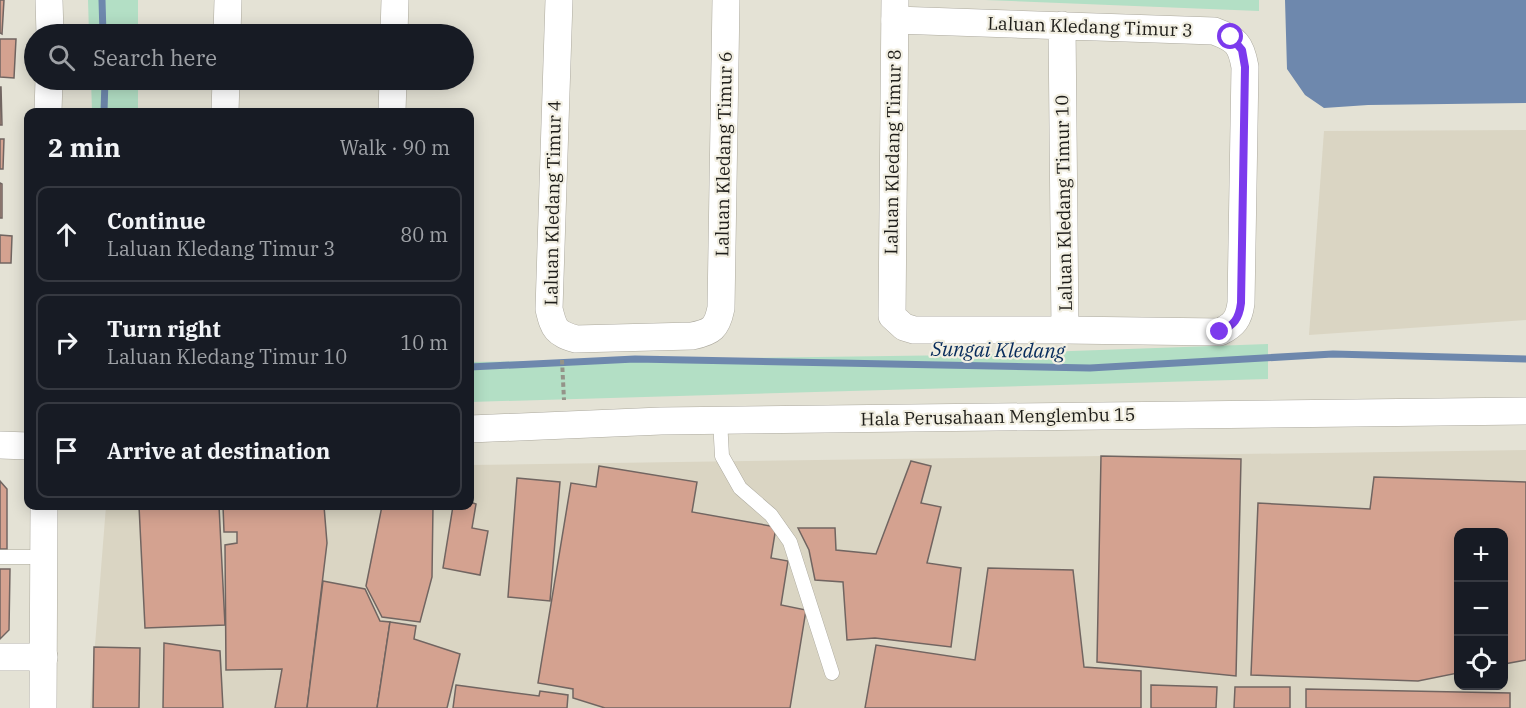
<!DOCTYPE html>
<meta charset="utf-8">
<style>
body{margin:0;font-family:"IBM Plex Serif",serif;background:#20242c;color:#f1f3f6}
.controls{position:absolute;right:18px;bottom:18px;display:grid;overflow:hidden;border-radius:12px;box-shadow:0 3px 15px #0003}
.controls button{width:54px;height:54px;display:grid;place-items:center;padding:0;border:0;border-bottom:2px solid #363941;background:#171b24;color:#f1f3f6;font:30px sans-serif}
.stop{position:absolute;width:18px;height:18px;margin:-14px;border:4px solid #7c3aed;border-radius:50%;background:#fff}
.stop.end{background:#7c3aed;border-color:#fff;box-shadow:0 2px 6px #0008}
.list{margin:0;padding:0;list-style:none}
h2{display:flex;justify-content:space-between;align-items:center;height:78px;margin:0;padding:0 24px;font-size:26px}
h2 small{font-size:20px;font-weight:400;color:#9ea1a6}
.list li{display:grid;grid-template-columns:39px 1fr auto;gap:18px;align-items:center;box-sizing:border-box;height:96px;margin:0 12px 12px;padding:0 12px;border:2px solid #363941;border-radius:12px}
.list b{display:block;font-size:22px;white-space:nowrap}
.list p{margin:0;font-size:20px;white-space:nowrap;color:#9ea1a6}
.list em{font-size:20px;font-style:normal;color:#9ea1a6}
.icon{flex:none;width:33px;height:33px;fill:none;stroke:currentColor;stroke-width:2;stroke-linecap:round;stroke-linejoin:round}
.map{position:relative;flex:none;width:1526px;height:708px;overflow:hidden}
.search{position:absolute;background:#171b24;box-shadow:0 3px 15px #0003;left:24px;top:24px;width:450px;height:66px;display:flex;align-items:center;gap:15px;box-sizing:border-box;padding:0 21px;border-radius:33px;color:#9ea1a6;font-size:22px}
.panel{position:absolute;background:#171b24;box-shadow:0 3px 15px #0003;left:24px;top:108px;width:450px;height:402px;border-radius:12px}
.map>svg:first-child{display:block}
.built{fill:#dad5c3;fill-rule:evenodd}
.green{fill:#b3dfc5}
.water{fill:#6e88ad}
.lines{fill:none;stroke-linecap:round;stroke-linejoin:round}
.stream{stroke:#6e88ad;stroke-width:7}
.building{fill:#d4a290;stroke:#716561;stroke-width:1.5}
.lane-casing{stroke:#aca99e;stroke-width:15}
.street-casing{stroke:#aca99e;stroke-width:28}
.path{stroke:#949389;stroke-width:4;stroke-dasharray:4.5 3;stroke-linecap:butt}
.lane{stroke:#fff;stroke-width:14}
.street{stroke:#fff;stroke-width:27}
.route{stroke:#7c3aed;stroke-width:8}
.labels{text-anchor:middle;stroke-width:4.5;stroke-linejoin:round;paint-order:stroke}
.street-label{font-size:18px;fill:#1e1d19;stroke:#f2efe2}
.water-label{font-size:20px;font-style:italic;fill:#072b5b;stroke:#f2efe2}
</style>
<div class="map">
<svg width="1526" height="708" viewBox="0 0 1526 708">
<rect width="100%" height="100%" fill="#e4e2d5"/>
<g class="built">
<path d="M1526,130V320L1309,335L1324,131Z"/>
<path d="M1526,450V708H90L106,506H470V465ZM1458,532H1504V686H1458Z"/>
</g>
<g class="green">
<path d="M88,0H138V34H89Z"/>
<path d="M985,0H1259V11Z"/>
<path d="M91,80H138V112H92Z"/>
<path d="M1268,344V379L470,402V362L963,355Z"/>
</g>
<path class="water" d="M1285,0H1526V103L1368,105L1324,108L1305,95L1287,69Z"/>
<g class="lines">
<g class="stream">
<path d="M102,0L103,34"/>
<path d="M104,112L105,80"/>
<path d="M470,367L635,359L1090,368L1333,354L1526,359"/>
</g>
</g>
<g class="building">
<path d="M0,0H4L2,34L0,33Z"/>
<path d="M0,39H16L14,78L0,77Z"/>
<path d="M0,87H1L2,125H0Z"/>
<path d="M0,139H4L3,169H0Z"/>
<path d="M0,183L2,184V218H0Z"/>
<path d="M0,235L12,236L11,263H0Z"/>
<path d="M1101,456L1241,459L1236,676L1097,662Z"/>
<path d="M911,461L931,466L921,503L941,507L927,563L961,568L951,647L875,638L847,640L843,582L815,580L809,550L798,528H835L836,550L876,554Z"/>
<path d="M599,466L697,482L692,512L776,527L771,558L788,561L781,605L806,610L790,708H605L573,698V689L538,683L571,483L596,487Z"/>
<path d="M1374,477L1526,482V660L1504,664V532H1458V673L1418,681L1251,675L1258,503L1370,509Z"/>
<path d="M517,478L560,482L550,601L508,597Z"/>
<path d="M0,481L7,489V549H0Z"/>
<path d="M470,502L476,504L472,528L488,531L480,575L443,568L453,506H470Z"/>
<path d="M139,506H219L225,625L145,628Z"/>
<path d="M223,506H324L327,543L307,708H275L282,669L226,670L225,545L237,543V532H224Z"/>
<path d="M382,506H433L432,577L420,622L382,617L366,586Z"/>
<path d="M988,568L1073,570L1084,667L1141,671V708H865L876,645L975,660Z"/>
<path d="M0,569H10L9,630L0,639Z"/>
<path d="M323,581L365,589L380,621L390,622L377,708H307Z"/>
<path d="M390,622L416,626L414,639L460,654L447,708H377Z"/>
<path d="M164,643L220,651L223,708H163Z"/>
<path d="M94,647L140,648L139,708H93Z"/>
<path d="M456,685L539,696L540,691L568,695L567,708H453Z"/>
<path d="M1151,685L1217,687L1216,708H1151Z"/>
<path d="M1235,687H1290V708H1234Z"/>
<path d="M1306,689L1510,693V708H1306Z"/>
</g>
<g class="lines">
<g class="lane-casing">
<g id="lane">
<path d="M720,420L722,456L740,488L771,515L790,542L832,673"/>
<path d="M0,557H44"/>
</g>
</g>
<g class="street-casing">
<g id="street">
<path d="M49,0L50,34"/>
<path d="M559,0L549,309C554,330 556,333 576,339L692,336C712,332 717,328 721,308L726,0"/>
<path d="M895,0L892,316L904,327L914,330H1065"/>
<path d="M895,20L1214,31C1236,39 1241,44 1245,67L1241,303C1239,319 1234,325 1220,332L1065,330L1062,25"/>
<path d="M227,34L228,0"/>
<path d="M394,34L395,0"/>
<path d="M48,112L49,80"/>
<path d="M225,112L226,80"/>
<path d="M392,112L393,80"/>
<path d="M470,429L661,421L1526,411"/>
<path d="M0,445L28,446"/>
<path d="M0,657H44"/>
<path d="M43,708L44,506"/>
</g>
</g>
<path class="path" d="M562,360L564,400"/>
<use href="#lane" class="lane"/>
<use href="#street" class="street"/>
</g>
<g class="lines">
<path class="route" d="M1220,332C1234,325 1239,319 1241,303L1245,67L1242,50L1231,37"/>
</g>
<g class="labels">
<g class="street-label">
<text transform="translate(1090 27) rotate(2)" y="6">Laluan Kledang Timur 3</text>
<text transform="translate(893 152) rotate(-89)" y="6">Laluan Kledang Timur 8</text>
<text transform="translate(724 154) rotate(-89)" y="6">Laluan Kledang Timur 6</text>
<text transform="translate(553 203) rotate(-89)" y="6">Laluan Kledang Timur 4</text>
<text transform="translate(1064 203) rotate(-91)" y="6">Laluan Kledang Timur 10</text>
<text transform="translate(998 417) rotate(-1)" y="6">Hala Perusahaan Menglembu 15</text>
</g>
<g class="water-label">
<text transform="translate(998 350) rotate(1)" y="7">Sungai Kledang</text>
</g>
</g>
</svg>
<div class="controls">
<button>+</button>
<button>−</button>
<button><svg class="icon" aria-label="locate" viewBox="0 0 24 24"><circle cx="12" cy="12" r="6"/><path d="M12 2v4M12 18v4M2 12h4M18 12h4"/></svg></button>
</div>
<div class="stop" style="left:1231px;top:37px"></div>
<div class="stop end" style="left:1220px;top:332px"></div>
<div class="search"><svg class="icon" aria-label="search" viewBox="0 0 24 24"><circle cx="10" cy="10" r="6"/><path d="M15 15l6 6"/></svg>Search here</div>
<section class="panel">
<h2>2 min<small>Walk · 90 m</small></h2>
<ul class="list">
<li><svg class="icon" aria-label="ahead" viewBox="0 0 24 24"><path d="M12 20V5M6 11l6-6 6 6"/></svg><div><b>Continue</b><p>Laluan Kledang Timur 3</p></div><em>80 m</em></li>
<li><svg class="icon" aria-label="right" viewBox="0 0 24 24"><path d="M7 20v-9h11M14 6l5 5-5 5"/></svg><div><b>Turn right</b><p>Laluan Kledang Timur 10</p></div><em>10 m</em></li>
<li><svg class="icon" aria-label="arrive" viewBox="0 0 24 24"><path d="M6 21V4h12l-3 4 3 4H6"/></svg><div><b>Arrive at destination</b></div></li>
</ul>
</section>
</div>
